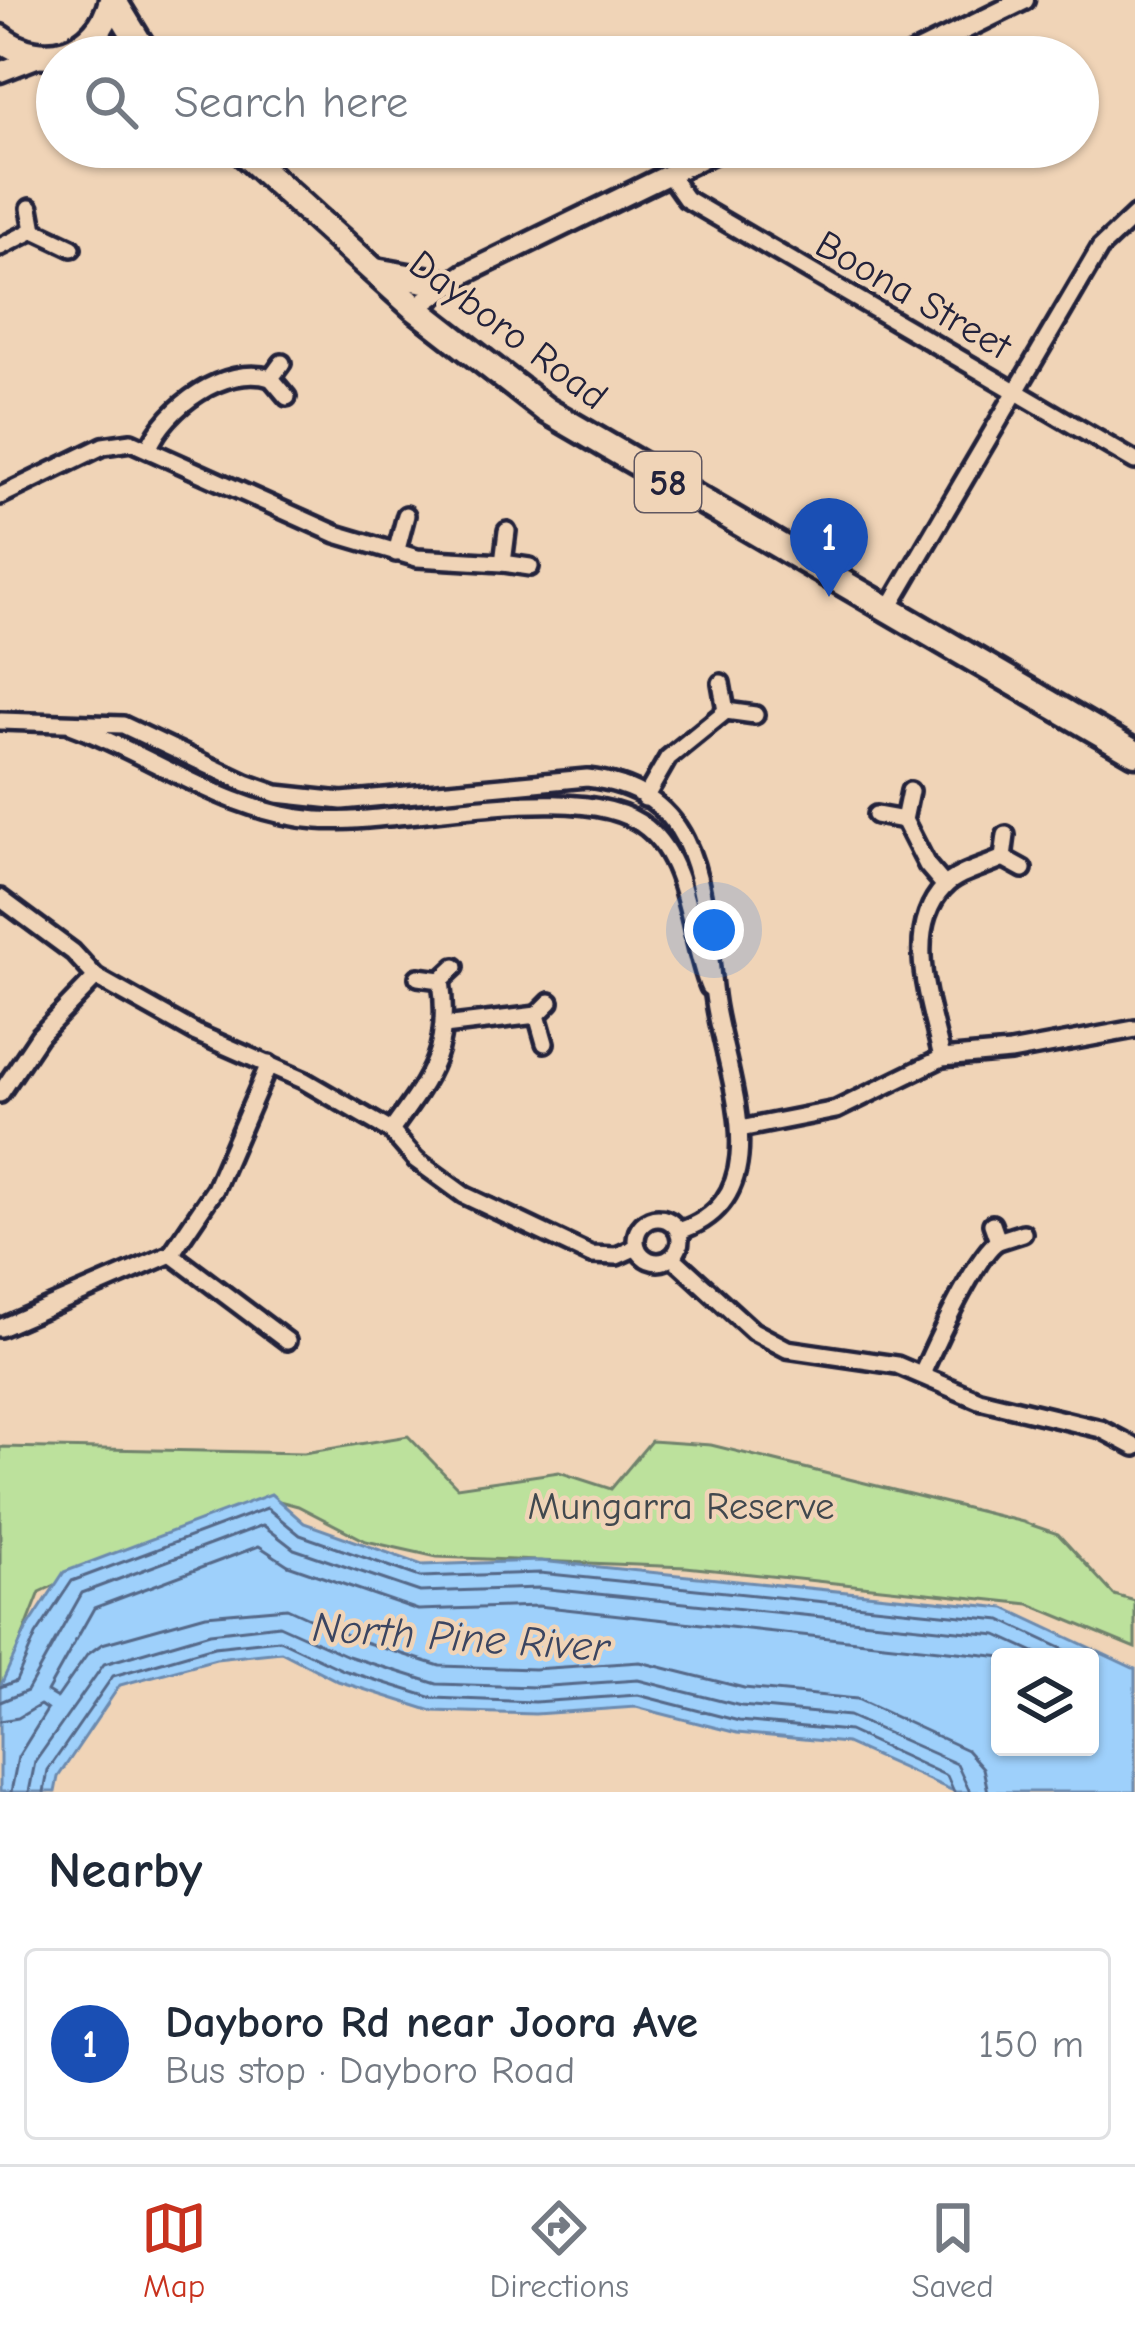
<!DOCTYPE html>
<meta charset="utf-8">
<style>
body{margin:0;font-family:"Comic Neue",sans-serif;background:#f2f2f3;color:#1f2937}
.controls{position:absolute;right:36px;bottom:36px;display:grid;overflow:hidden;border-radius:12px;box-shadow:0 3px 9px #0004}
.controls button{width:108px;height:108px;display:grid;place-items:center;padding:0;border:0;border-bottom:3px solid #e0e1e3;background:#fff;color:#1f2937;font:60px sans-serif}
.you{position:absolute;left:714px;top:930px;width:42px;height:42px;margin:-30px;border:9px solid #fff;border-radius:50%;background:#1a73e8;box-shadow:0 0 0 18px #1a73e833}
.badge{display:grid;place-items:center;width:78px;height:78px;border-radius:50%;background:#c8321e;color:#fff;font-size:39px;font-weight:700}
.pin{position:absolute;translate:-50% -99px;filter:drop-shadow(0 3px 6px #0008)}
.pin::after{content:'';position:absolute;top:63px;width:42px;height:36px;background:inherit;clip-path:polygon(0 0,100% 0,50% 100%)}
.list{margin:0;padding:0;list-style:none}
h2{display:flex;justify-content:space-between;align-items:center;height:156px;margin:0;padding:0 48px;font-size:51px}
h2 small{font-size:39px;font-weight:400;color:#747a83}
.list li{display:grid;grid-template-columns:78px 1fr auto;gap:36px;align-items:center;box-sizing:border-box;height:192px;margin:0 24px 24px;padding:0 24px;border:3px solid #e0e1e3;border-radius:12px}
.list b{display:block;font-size:45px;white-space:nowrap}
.list p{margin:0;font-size:39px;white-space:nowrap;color:#747a83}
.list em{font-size:39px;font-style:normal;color:#747a83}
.icon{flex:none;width:66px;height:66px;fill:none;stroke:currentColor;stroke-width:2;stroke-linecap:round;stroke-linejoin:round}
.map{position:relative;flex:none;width:1135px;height:1792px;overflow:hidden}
.search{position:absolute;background:#fff;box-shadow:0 3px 9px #0004;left:36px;right:36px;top:36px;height:132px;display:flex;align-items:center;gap:30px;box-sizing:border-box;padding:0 42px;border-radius:66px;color:#747a83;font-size:45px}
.sheet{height:372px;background:#fff}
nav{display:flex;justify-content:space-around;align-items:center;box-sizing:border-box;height:168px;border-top:3px solid #e0e1e3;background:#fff;font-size:33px;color:#747a83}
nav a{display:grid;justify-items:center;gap:6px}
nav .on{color:#c8321e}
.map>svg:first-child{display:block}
.green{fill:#bce19c;stroke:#6f826c;stroke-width:3}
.water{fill:#9ed0fb;stroke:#6c8aae;stroke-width:3;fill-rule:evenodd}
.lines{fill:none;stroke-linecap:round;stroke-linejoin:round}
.shore{stroke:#546888;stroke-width:3}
.minor-casing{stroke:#22223b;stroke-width:24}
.tertiary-casing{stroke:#22223b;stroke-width:27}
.primary-casing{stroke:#22223b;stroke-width:33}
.minor{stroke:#f0d4b7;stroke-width:15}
.tertiary{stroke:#f0d4b7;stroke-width:18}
.primary{stroke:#f0d4b7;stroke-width:24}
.labels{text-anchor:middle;stroke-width:9;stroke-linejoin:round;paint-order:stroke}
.shield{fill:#f0d4b7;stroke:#605760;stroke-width:3}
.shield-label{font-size:36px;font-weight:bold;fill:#22223b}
.street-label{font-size:39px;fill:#22223b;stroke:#f0d4b7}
.park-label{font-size:39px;fill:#41484e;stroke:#f0d4b7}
.water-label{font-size:42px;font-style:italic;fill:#3b4561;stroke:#f0d4b7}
</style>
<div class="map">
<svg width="1135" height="1792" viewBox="0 0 1135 1792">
<rect width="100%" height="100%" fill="#f0d4b7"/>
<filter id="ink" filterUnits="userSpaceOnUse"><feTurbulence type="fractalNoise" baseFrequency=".00833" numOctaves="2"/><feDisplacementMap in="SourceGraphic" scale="24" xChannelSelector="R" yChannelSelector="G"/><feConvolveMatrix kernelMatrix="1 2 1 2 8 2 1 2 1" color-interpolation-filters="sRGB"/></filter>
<g filter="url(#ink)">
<path class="green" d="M408,1436L457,1487L559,1472L611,1489L651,1441L711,1445L1023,1522L1058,1534L1114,1595L1135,1601V1648L1029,1604L686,1567L437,1557L366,1541L298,1506L268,1498L148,1542L40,1592L0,1694V1447L304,1453Z"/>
<path class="water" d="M271,1494L304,1523L422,1565L540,1561L1005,1608L1135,1669V1792H956L846,1743L737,1733L636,1707L535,1714L432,1711L338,1681L281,1652L216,1659L120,1685L58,1777L55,1792H0V1687L26,1630L64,1572ZM1000,1657H1090V1747H1000Z"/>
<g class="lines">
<g class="shore">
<path d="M0,1687L16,1681L36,1635L72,1581L267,1508L300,1535L420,1577L540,1573L1001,1620L1080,1657"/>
<path d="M0,1702L27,1691L82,1593L263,1525L294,1549L420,1592L539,1588L997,1635L1045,1657"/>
<path d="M0,1721L18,1718L40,1705L47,1710L18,1757L11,1792"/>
<path d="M29,1792L35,1762L104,1664L210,1633L279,1625L348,1656L437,1684L535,1687L638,1680L741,1706L849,1716L957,1764L970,1792"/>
<path d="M44,1792L48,1770L113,1676L214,1647L279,1640L343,1670L433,1698L535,1702L638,1695L739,1721L849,1731L947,1776L954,1792"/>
<path d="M988,1792L983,1768L967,1750L857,1699L744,1688L640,1662L534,1669L440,1666L355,1639L287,1608L206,1615L102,1644L87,1655L57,1698L47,1692L94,1608L259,1546L288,1565L418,1610L538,1606L1003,1657"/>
</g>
<g class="minor-casing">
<g id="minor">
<path d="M669,175L686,199L1135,461"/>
<path d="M30,208L34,230L72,248"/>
<path d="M0,247L34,230"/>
<path d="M282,363L271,378L287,397"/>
<path d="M149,448C166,407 225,364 271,378"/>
<path d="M0,496L103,446L131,442L336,534L417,558L503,563"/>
<path d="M507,531L503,563L530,567"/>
<path d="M396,553L406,515"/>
<path d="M889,608L1100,248L1135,215"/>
<path d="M721,683L726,711L755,715"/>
<path d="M0,721L123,725L246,783L277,794L342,801L587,778C714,792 701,909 715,1002C726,1076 781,1198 679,1231"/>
<path d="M73,726C154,756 229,814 317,820C402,826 585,775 647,828C690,863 689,938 709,987"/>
<path d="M645,798L668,758L726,711"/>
<path d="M876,815L904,820L910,791"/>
<path d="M904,820L927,865L945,886"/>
<path d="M1006,835L1003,858L1023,869"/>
<path d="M0,898L73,952L96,977L196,1033L303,1080L391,1131L416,1160L464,1195L591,1255L617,1256L637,1247"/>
<path d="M418,977L441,980L455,967"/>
<path d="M444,1026L537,1015"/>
<path d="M545,1043L537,1015L550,1002"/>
<path d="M942,1058C932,1008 901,932 944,887C958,872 985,867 1003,858"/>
<path d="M0,1094L39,1036L96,977"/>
<path d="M740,1129L836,1110L942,1058L1010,1052L1135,1029"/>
<path d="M391,1131C431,1076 451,1050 441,980"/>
<circle cx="658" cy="1240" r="22"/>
<path d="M992,1224L998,1241L1023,1233"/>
<path d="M171,1254L287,1341"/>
<path d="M672,1257L753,1331L787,1349L897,1365L979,1400L1101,1429L1135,1447"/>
<path d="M0,1328L171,1254L215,1189L269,1064"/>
<path d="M922,1374C935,1345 976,1255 998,1241"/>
</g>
</g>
<g class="tertiary-casing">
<g id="tertiary">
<path d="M908,57L1024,0"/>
<path d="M0,72L41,56"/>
<path d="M415,308L466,273L725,147"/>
</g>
</g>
<g class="primary-casing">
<g id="primary">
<path d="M113,0L148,57"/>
<path d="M0,38C43,71 99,54 112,0"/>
<path d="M237,147L415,308L546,410L1135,753"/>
<path d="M375,271L447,284"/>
</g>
</g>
<use href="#minor" class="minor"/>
<use href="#tertiary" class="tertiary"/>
<use href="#primary" class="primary"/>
</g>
</g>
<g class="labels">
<rect class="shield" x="635" y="452" width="66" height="60" rx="9"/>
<g class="shield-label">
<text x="668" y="495">58</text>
</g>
<g class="street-label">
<text transform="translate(914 294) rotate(30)" y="14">Boona Street</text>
<text transform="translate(509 329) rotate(37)" y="14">Dayboro Road</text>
</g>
<g class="park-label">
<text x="681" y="1519">Mungarra Reserve</text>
</g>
<g class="water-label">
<text transform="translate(461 1636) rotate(4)" y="15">North Pine River</text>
</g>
</g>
</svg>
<div class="controls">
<button><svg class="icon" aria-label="layers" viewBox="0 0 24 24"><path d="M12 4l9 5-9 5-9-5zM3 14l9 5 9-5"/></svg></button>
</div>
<div class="you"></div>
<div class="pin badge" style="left:829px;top:597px;background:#1a4fb4">1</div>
<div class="search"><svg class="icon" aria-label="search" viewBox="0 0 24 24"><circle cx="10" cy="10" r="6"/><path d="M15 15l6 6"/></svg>Search here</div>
</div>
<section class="sheet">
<h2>Nearby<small></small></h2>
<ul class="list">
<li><span class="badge" style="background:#1a4fb4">1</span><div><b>Dayboro Rd near Joora Ave</b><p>Bus stop · Dayboro Road</p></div><em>150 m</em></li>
</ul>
</section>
<nav>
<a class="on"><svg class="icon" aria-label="map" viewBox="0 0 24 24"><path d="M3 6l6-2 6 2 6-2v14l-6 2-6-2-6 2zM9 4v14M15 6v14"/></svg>Map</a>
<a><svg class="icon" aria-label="directions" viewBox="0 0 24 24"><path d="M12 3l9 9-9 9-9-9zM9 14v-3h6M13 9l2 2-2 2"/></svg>Directions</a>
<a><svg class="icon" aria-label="saved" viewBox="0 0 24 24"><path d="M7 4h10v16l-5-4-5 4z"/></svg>Saved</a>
</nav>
